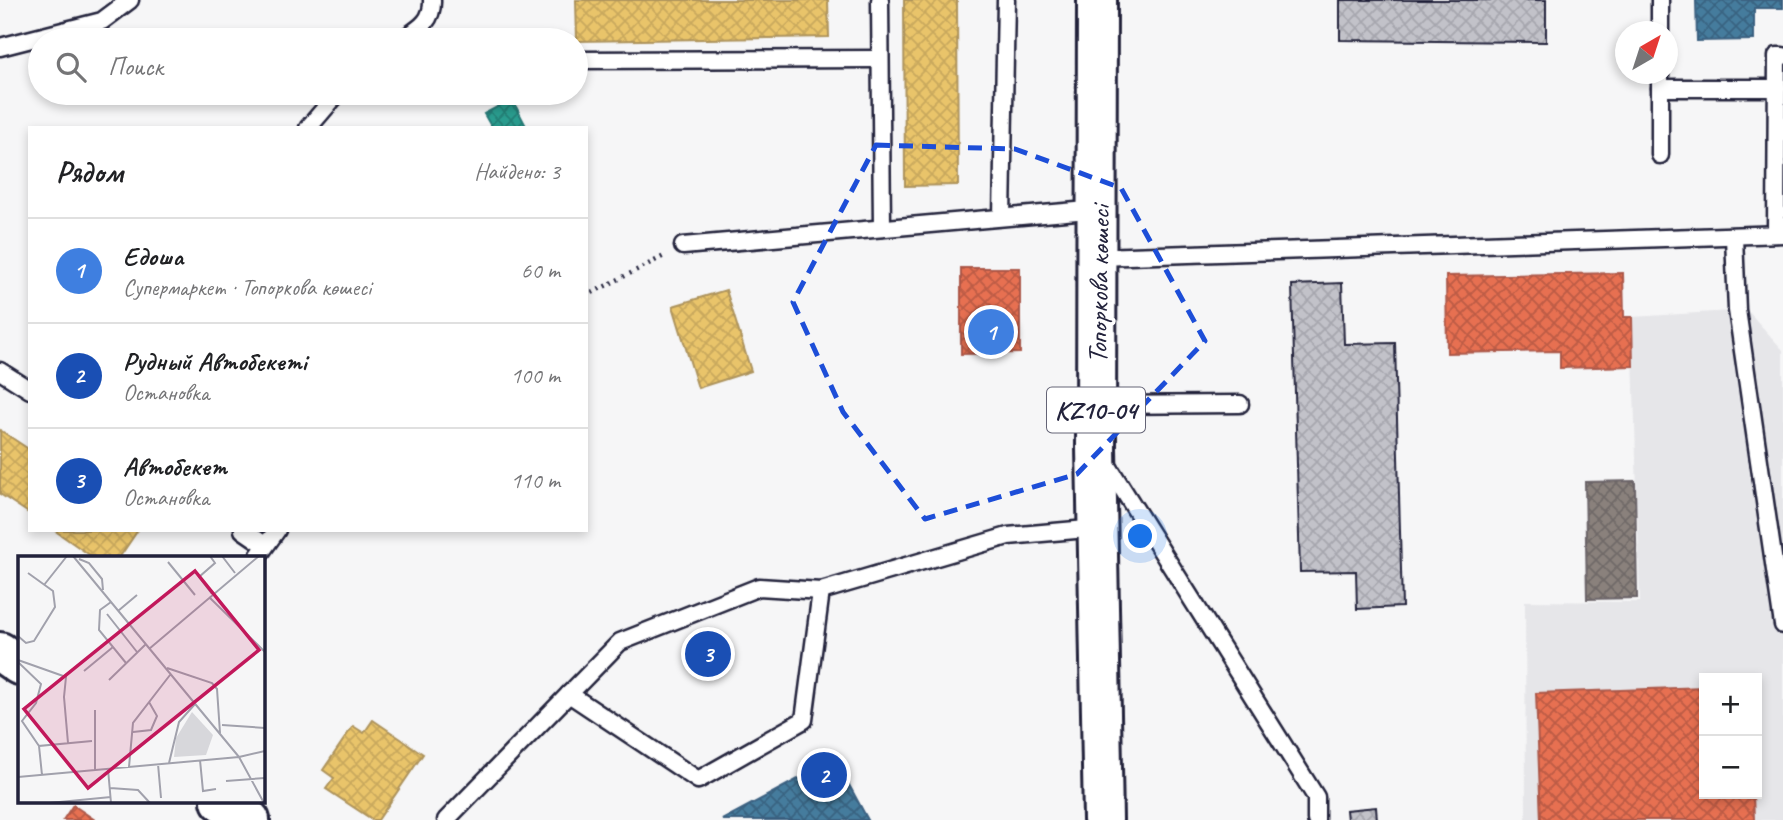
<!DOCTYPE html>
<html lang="ru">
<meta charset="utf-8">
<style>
body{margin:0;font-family:Caveat,sans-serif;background:#f6f6f6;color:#202124}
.controls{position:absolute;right:21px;bottom:21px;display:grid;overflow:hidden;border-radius:0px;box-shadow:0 4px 10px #0003}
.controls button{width:63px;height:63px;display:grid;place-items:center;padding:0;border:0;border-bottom:2px solid #e0e0e0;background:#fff;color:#202124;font:35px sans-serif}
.compass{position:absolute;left:1615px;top:21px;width:63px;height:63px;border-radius:50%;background:#fff;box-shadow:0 4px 10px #0003;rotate:39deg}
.you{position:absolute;left:1141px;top:537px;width:24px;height:24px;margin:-18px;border:5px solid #fff;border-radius:50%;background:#1a73e8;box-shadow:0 0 0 10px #1a73e833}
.badge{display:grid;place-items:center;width:46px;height:46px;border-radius:50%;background:#0b8043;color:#fff;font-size:23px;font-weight:700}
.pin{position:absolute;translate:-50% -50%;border:4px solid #fff;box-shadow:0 2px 7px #0006}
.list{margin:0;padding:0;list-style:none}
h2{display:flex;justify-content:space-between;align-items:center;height:91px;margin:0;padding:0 28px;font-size:30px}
h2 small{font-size:23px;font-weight:400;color:#757577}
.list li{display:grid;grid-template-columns:46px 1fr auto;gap:21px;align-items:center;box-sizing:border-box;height:105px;padding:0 28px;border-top:2px solid #e0e0e0}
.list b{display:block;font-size:26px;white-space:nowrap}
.list p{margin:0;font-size:23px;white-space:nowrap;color:#757577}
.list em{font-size:23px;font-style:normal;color:#757577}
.icon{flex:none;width:38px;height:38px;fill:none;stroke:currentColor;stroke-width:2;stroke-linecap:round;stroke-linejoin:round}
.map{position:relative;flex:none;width:1783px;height:820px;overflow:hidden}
.search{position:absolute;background:#fff;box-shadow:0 4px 10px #0003;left:28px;top:28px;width:560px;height:77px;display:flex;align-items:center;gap:18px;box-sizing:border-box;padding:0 24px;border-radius:38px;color:#757577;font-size:26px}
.panel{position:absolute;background:#fff;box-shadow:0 4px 10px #0003;left:28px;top:126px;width:560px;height:406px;border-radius:0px}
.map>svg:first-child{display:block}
.built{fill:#e6e6e9;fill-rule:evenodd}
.homes{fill:url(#homes-cross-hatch);stroke:#ad935c;stroke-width:2}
.shops{fill:url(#shops-cross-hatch);stroke:#ac584a;stroke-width:2}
.schools{fill:url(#schools-cross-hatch);stroke:#287876;stroke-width:2}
.public{fill:url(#public-cross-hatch);stroke:#3a6080;stroke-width:2}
.industry{fill:url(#industry-cross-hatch);stroke:#6b6468;stroke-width:2}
.building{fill:url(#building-cross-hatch);stroke:#22223b;stroke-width:2}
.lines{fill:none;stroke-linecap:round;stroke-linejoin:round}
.service-casing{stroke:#22223b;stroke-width:21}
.secondary-casing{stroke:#22223b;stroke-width:44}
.trunk-casing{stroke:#22223b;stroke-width:44}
.path{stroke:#22223b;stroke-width:4.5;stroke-dasharray:2 5;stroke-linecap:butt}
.service{stroke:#fff;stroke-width:16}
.secondary{stroke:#fff;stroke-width:38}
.trunk{stroke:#fff;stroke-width:38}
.marked{fill:none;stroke:#1d4ed8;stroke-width:5;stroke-dasharray:14 9;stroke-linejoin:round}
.labels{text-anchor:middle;stroke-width:7;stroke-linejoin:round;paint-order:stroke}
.shield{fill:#fff;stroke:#646476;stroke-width:2}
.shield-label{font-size:26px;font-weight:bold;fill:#22223b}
.street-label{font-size:28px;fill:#22223b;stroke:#fff}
.inset-road{fill:none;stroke:#a1a1ac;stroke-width:2}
.view{fill:#c2185b;fill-opacity:0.15;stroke:#c2185b;stroke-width:3.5}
.inset-edge{fill:none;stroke:#22223b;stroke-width:3.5}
</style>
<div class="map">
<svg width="1783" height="820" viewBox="0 0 1783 820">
<defs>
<pattern id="homes-cross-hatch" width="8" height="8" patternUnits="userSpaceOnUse" patternTransform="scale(1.75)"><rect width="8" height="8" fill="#e9c46a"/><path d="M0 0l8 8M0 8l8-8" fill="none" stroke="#c8a85d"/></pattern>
<pattern id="shops-cross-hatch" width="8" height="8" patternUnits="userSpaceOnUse" patternTransform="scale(1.75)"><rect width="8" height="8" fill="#e76f51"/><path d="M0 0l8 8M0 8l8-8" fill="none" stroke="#bb5b44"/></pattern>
<pattern id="schools-cross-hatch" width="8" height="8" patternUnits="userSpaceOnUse" patternTransform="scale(1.75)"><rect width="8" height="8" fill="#2a9d8f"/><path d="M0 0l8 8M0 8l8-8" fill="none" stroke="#248076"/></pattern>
<pattern id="public-cross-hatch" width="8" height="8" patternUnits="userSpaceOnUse" patternTransform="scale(1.75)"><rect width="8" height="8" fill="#457b9d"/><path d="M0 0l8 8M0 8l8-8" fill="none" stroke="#396481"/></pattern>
<pattern id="industry-cross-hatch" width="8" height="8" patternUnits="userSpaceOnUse" patternTransform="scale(1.75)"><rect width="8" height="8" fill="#8a817c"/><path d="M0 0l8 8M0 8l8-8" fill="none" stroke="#706967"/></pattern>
<pattern id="building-cross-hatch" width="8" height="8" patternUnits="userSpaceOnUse" patternTransform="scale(1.75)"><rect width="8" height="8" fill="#c2c2c9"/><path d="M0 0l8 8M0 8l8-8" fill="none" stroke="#a6a6ae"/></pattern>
</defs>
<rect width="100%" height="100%" fill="#f6f6f7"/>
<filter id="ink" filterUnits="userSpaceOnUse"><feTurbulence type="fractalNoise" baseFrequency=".0143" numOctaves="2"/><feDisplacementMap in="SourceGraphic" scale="14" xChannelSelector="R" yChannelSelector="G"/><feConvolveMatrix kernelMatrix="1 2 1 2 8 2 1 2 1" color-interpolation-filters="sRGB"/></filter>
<g filter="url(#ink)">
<path class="built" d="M1747,310L1783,350V820H1526L1525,601L1640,602L1632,317ZM1704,678H1757V794H1704Z"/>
<g class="homes">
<path d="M576,0H828L829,37L577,41Z"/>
<path d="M904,0H957L958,185L905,186Z"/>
<path d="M726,290L751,371L698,388L673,306Z"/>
<path d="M0,430L30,450V514L0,494Z"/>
<path d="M54,530H138L119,558H94Z"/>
<path d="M373,720L423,754L378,820H373L326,789L334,778L323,770L353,726L364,733Z"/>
</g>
<g class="shops">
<path d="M961,268H1020V353L961,354Z"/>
<path d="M1623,273L1624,317H1632L1633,366L1560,368V351L1447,353L1446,276Z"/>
<path d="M1704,687V794H1753L1754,820H1541L1536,693Z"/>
<path d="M73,805L95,820H63Z"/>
</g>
<path class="schools" d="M512,99L527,128H492L484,114Z"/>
<g class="public">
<path d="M1696,0H1783V8H1754V40L1697,41Z"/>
<path d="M835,759L868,820H722L776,791Z"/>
</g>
<path class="industry" d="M1635,481L1637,598L1587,599L1585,482Z"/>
<g class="building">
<path d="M1340,0H1546V42L1340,40Z"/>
<path d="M1342,283L1344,344L1395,343L1402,607L1357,609L1356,571L1300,572L1292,285Z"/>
<path d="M1376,807L1377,820H1347L1346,810Z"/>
</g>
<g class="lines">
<g class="service-casing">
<g id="service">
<path d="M880,0L882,228"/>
<path d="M1660,0V32"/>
<path d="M402,40C418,29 433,22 432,0"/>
<path d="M0,47L102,21L130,0"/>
<path d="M576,60L880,59"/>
<path d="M1660,74V155"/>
<path d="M1660,88H1777"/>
<path d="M308,128L338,93"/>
<path d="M1002,217L1006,0"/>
<path d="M1776,234L1777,56H1783"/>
<path d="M1734,237L1737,310L1783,625"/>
<path d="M683,246L1099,209"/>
<path d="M1098,257L1783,234"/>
<path d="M0,371L30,390"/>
<path d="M1096,405L1240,404"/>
<path d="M1105,461L1316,797V820"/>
<path d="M243,530L265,545"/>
<path d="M257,558L277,530"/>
<path d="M569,694L698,780L804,720L821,591"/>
<path d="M446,820L620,642L759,587L821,591L1008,536L1098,528"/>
</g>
</g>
<g class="secondary-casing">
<g id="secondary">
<path d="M0,652L19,665"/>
<path d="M221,801L250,820"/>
</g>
</g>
<g class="trunk-casing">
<path id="trunk" d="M1097,0L1096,448L1103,820"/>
</g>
<path class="path" d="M586,296L666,255"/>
<use href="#service" class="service"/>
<use href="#secondary" class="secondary"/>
<use href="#trunk" class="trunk"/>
</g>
</g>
<path class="marked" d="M876,145L1015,149L1121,188L1205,341L1077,474L925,519L843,412L793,302Z"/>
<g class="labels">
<rect class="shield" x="1047" y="387.5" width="98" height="45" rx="5"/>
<g class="shield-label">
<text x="1096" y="419">KZ10-04</text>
</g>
<g class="street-label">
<text transform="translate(1098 284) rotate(-89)" y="10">Топоркова көшесі</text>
</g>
</g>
<g transform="translate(18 556)">
<rect width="247" height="247" fill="#f6f6f7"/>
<path d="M174,156L195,179L188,199L156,201L158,182Z" fill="#d7d7db"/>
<path class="inset-road" d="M55,0L221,201M192,0L197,7L181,21L194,38M204,0L217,17M61,3L71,7L84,23L85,34M150,6L177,39M26,29L49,0M191,41L247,96M93,46L82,54L81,74L108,107M100,55L119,39M89,58L119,96M0,80L8,87L16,85L37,51L35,35L10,17M131,93L241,0M0,104L48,121L46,141L50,187M0,106L23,128L18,147L4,165L21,190M149,112L194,127L199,133L202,177M66,115L95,91M91,124L128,88M204,169L247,172M115,176L133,174L139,160L131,146M221,201L246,247M221,201L247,195M182,204L185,235L198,233M151,207L161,166L177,148M140,208L143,242M111,211L115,167L152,119M90,213L93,247M77,214V154M24,219L21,190L74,185M0,221L221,201M208,225L247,222M92,232L120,234L132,247M31,247L93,241"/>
<path class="view" d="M177,15L241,94L70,232L6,153Z"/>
<rect width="247" height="247" class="inset-edge"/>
</g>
</svg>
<div class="controls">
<button>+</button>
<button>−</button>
</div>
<svg class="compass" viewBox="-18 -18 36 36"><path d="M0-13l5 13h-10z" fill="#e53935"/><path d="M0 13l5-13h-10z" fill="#757577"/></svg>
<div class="you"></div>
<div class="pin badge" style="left:991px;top:332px;background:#3f7fe0">1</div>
<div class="pin badge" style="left:824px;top:775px;background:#1a4fb4">2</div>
<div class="pin badge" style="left:708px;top:654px;background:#1a4fb4">3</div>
<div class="search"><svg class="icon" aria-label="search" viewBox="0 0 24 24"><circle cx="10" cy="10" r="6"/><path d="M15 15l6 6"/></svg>Поиск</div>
<section class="panel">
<h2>Рядом<small>Найдено: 3</small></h2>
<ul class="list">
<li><span class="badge" style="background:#3f7fe0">1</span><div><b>Едоша</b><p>Супермаркет · Топоркова көшесі</p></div><em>60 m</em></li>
<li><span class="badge" style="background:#1a4fb4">2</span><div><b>Рудный Автобекеті</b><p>Остановка</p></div><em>100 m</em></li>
<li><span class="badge" style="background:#1a4fb4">3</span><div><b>Автобекет</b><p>Остановка</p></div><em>110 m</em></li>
</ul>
</section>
</div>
